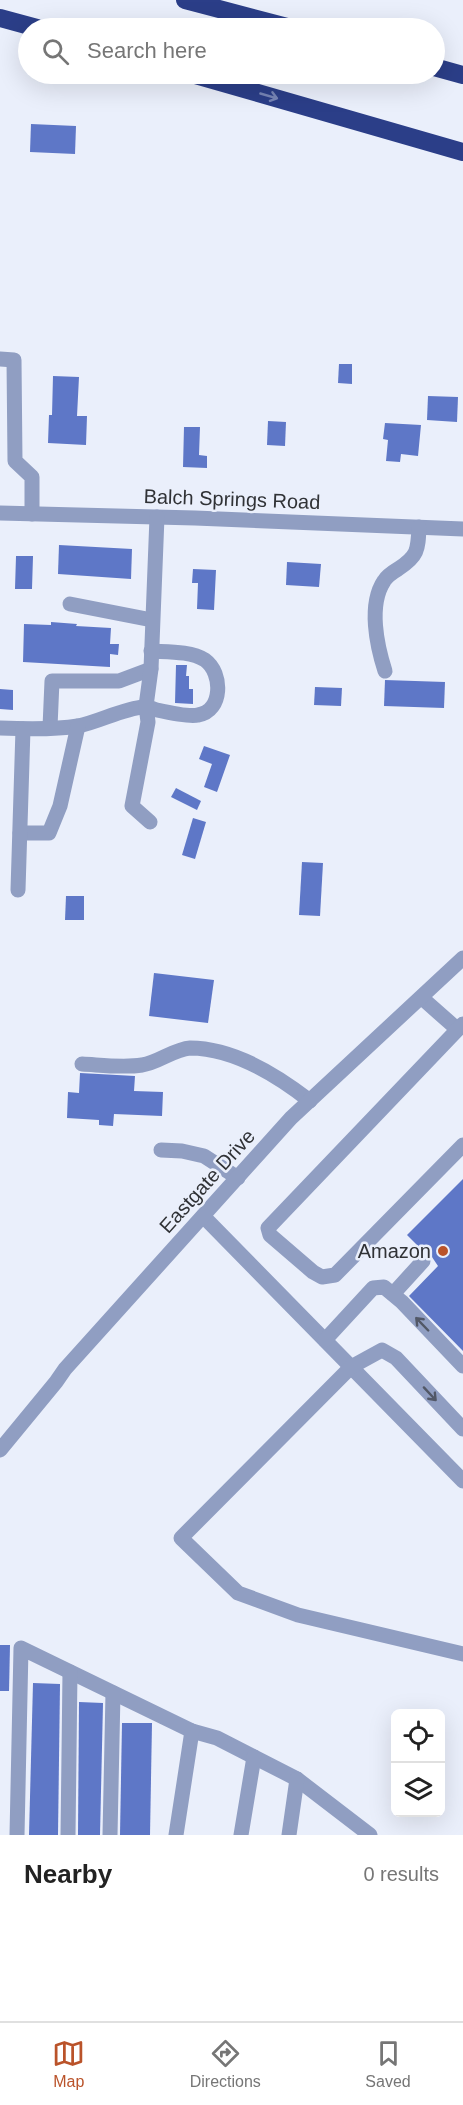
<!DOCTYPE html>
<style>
body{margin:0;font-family:Arial,sans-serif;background:#f6f6f6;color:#222}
.controls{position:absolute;right:18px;bottom:18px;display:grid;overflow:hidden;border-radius:9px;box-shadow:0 6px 24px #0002}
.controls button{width:54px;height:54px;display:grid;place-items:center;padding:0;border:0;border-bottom:2px solid #e0e0e0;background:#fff;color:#222;font:30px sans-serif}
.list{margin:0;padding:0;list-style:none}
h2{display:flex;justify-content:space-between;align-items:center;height:78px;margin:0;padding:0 24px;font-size:26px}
h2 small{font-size:20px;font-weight:400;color:#767676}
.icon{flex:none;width:33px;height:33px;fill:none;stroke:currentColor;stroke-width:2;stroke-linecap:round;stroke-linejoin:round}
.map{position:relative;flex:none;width:463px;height:1835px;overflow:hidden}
.search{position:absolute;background:#fff;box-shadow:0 6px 24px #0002;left:18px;right:18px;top:18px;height:66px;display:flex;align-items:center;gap:15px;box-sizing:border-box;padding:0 21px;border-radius:33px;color:#767676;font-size:22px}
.sheet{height:186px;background:#fff}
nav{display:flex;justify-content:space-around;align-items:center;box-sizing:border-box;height:84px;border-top:2px solid #e0e0e0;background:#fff;font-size:16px;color:#767676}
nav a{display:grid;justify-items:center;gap:3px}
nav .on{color:#ba532a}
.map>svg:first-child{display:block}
.building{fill:#5e77c7}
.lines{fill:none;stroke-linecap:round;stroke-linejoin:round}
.minor{stroke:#909ec2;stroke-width:15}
.highway{stroke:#2b3e88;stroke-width:18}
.oneway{stroke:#7785b6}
.oneway2{stroke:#525867}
.poi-dot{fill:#ba532a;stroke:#eaeffb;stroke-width:2}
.labels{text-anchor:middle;stroke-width:5;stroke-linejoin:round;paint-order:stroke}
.street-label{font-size:20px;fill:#303236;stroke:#eaeffb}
.poi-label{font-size:20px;fill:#303236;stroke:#eaeffb;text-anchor:end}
</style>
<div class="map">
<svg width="463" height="1835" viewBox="0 0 463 1835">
<rect width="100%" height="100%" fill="#eaeffb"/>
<g class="building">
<path d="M31,124L76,126L75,154L30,152Z"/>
<path d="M339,364H352V384L338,383Z"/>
<path d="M53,376L79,377L77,416H87L86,445L48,443L49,415H52Z"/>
<path d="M428,396L458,397L457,422L427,420Z"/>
<path d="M268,421L286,422L285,446L267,445Z"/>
<path d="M385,423L421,425L418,456L401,454L400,462L386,461L388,440L383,439Z"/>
<path d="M184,427H200L199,455L207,456V468L183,467Z"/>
<path d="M59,545L132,549L131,579L58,574Z"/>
<path d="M16,556H33L32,589H15Z"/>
<path d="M287,562L321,564L319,587L286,585Z"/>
<path d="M193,569L216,570L214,610L197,609L198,583H192Z"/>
<path d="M51,622L77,624L76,626L111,628L110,644H119L118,655L110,654V667L23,662L24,624L51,625Z"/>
<path d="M176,665H187L186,676H189V689H193V704L175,703Z"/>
<path d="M385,680L445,682L444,708L384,706Z"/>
<path d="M315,687L342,688L341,706L314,705Z"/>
<path d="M0,689L13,690V710L0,709Z"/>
<path d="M204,746L230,755L217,792L204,787L212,764L199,759Z"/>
<path d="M176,788L201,801L197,810L171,797Z"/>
<path d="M193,818L206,822L195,859L182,855Z"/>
<path d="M302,862L323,863L320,916L299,915Z"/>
<path d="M66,896H84V920H65Z"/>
<path d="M154,973L214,980L208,1023L149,1016Z"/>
<path d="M80,1073L135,1076L134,1091L163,1092L162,1116L114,1114L113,1126L99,1125V1120L67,1118L68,1092L79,1093Z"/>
<path d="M463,1179V1351L409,1296L438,1266L430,1254L423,1251L407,1235Z"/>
<path d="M0,1645H10L9,1691H0Z"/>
<path d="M33,1683L60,1684L58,1835H29Z"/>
<path d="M79,1702L103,1703L100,1835H78Z"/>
<path d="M122,1723H152L150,1835H120Z"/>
</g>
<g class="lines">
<g class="minor">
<path d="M0,359L14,360L15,461L32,477V514"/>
<path d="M0,513L195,518L463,529"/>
<path d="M70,604L152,620"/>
<path d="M385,671C377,646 368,605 384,581C387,576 393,572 398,569C418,556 418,550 419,527"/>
<path d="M50,727L52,681H119L151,669"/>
<path d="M0,728C25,729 53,730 78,726C99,722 124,708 144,707C148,706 153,709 157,710C166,712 190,717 198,715C223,711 223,673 205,660C191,651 168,652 151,651"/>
<path d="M150,822L132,806L148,722L146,706L151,669L157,517"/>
<path d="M20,833H49L60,806L78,726"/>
<path d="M18,890L23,729"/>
<path d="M422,998L457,1029"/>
<path d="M463,1024L268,1228L270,1235L313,1272L322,1277L335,1275L463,1145"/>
<path d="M82,1064C101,1065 123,1068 142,1065C158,1063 174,1049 190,1048C233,1048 278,1076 310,1101"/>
<path d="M161,1150L182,1151L204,1156L238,1178"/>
<path d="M203,1216L463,1481"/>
<path d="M393,1294L423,1261"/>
<path d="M325,1340L373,1288L384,1287L402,1302L463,1366"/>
<path d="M463,1429L396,1358L382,1350L351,1367L181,1538L238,1593L298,1615L463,1654"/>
<path d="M0,1450L56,1382L65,1369L291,1118L463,958"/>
<path d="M17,1835L21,1648L192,1731L217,1738L297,1779L370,1835"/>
<path d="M68,1835L70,1672"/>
<path d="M110,1835L113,1693"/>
<path d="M176,1835L192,1731"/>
<path d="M241,1835L254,1757"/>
<path d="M289,1835L297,1779"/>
</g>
<g class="highway">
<path d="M185,0L291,28"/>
<path d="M0,18L37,28"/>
<path d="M434,67L463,75"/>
<path d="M192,74L463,152"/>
</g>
</g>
<defs><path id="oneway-shaft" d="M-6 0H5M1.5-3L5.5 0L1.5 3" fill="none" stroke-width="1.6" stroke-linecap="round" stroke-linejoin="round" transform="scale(1.5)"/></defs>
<use class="oneway" href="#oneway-shaft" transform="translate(269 96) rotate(16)"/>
<g class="oneway2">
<use href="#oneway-shaft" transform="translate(422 1324) rotate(-134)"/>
<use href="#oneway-shaft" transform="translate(430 1394) rotate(47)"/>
</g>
<circle class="poi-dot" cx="443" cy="1251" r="6"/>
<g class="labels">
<g class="street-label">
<text transform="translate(232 499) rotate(2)" y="7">Balch Springs Road</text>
<text transform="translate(207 1181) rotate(-48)" y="7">Eastgate Drive</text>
</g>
<g class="poi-label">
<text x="431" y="1258">Amazon</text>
</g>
</g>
</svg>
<div class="controls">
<button><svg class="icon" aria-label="locate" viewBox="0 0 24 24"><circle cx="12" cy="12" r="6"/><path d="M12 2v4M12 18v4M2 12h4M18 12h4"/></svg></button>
<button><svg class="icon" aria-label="layers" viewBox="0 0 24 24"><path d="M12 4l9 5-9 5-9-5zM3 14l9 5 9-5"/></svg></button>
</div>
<div class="search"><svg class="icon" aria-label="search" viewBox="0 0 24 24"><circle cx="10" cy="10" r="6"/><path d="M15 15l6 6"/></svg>Search here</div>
</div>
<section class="sheet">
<h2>Nearby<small>0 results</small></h2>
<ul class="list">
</ul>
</section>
<nav>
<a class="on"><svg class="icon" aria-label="map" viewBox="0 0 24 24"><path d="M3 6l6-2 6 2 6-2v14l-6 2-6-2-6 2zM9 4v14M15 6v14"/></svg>Map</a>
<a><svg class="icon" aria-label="directions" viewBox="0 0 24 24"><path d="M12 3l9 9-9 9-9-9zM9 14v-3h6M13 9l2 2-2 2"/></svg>Directions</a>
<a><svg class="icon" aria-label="saved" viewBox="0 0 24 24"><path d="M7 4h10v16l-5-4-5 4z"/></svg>Saved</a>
</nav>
